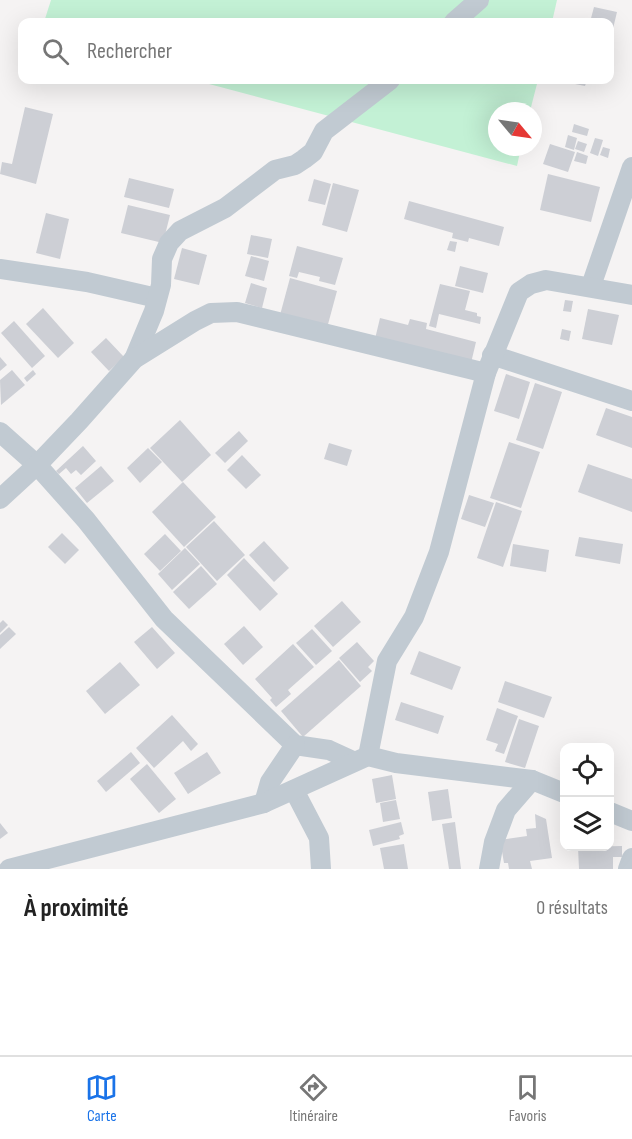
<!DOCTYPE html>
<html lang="fr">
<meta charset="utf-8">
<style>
body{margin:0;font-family:"Sofia Sans Condensed",sans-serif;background:#f2f2f2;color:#222}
.controls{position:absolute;right:18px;bottom:18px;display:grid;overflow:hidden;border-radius:12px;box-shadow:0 6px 24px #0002}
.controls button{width:54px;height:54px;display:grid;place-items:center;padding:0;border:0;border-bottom:2px solid #e0e0e0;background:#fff;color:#222;font:30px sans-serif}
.compass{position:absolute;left:488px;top:102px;width:54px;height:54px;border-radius:50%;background:#fff;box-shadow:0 6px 24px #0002;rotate:119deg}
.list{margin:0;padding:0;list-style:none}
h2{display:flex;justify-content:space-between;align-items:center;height:78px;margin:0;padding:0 24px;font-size:26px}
h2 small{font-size:20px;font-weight:400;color:#767676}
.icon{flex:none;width:33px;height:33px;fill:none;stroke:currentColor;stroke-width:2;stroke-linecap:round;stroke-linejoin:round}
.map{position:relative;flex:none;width:632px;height:869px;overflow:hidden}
.search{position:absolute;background:#fff;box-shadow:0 6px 24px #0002;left:18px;right:18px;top:18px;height:66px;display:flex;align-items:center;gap:15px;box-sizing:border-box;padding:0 21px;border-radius:12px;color:#767676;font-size:22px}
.sheet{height:186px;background:#fff}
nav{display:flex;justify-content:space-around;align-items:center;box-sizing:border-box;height:84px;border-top:2px solid #e0e0e0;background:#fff;font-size:16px;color:#767676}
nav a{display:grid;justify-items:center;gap:3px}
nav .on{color:#1a73e8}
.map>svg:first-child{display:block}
.green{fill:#c3f1d5}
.building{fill:#cdcfd5}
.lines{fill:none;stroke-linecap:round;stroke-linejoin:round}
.street{stroke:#c1cad2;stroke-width:20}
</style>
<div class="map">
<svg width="632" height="869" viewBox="0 0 632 869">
<rect width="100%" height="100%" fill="#f5f3f3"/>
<g class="green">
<path d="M51,0H557L552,22H44Z"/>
<path d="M194,80H538L530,111H497V147H521L517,166Z"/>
</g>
<g class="building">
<path d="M594,7L617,12L610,41V22H590Z"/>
<path d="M565,80H587L585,86L565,82Z"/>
<path d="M25,107L53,114L36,184L0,174L2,162L12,164Z"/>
<path d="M574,124L589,129L587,136L572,132Z"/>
<path d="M568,135L577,138L574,150L565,147Z"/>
<path d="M595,138L603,140L598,156L590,153Z"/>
<path d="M578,141L587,144L584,152L575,149Z"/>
<path d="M550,144L575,152L568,172L543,164Z"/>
<path d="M603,147L610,149L608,158L600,155Z"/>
<path d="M577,152L588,156L586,164L574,161Z"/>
<path d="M548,174L600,187L591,222L540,210Z"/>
<path d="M129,178L174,189L169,208L124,197Z"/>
<path d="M314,179L331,184L325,205L308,201Z"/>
<path d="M333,183L359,190L347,232L322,225Z"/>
<path d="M409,201L504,227L499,246L469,238L468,242L452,238L453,233L404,219Z"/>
<path d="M128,205L170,215L163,243L121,233Z"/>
<path d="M46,213L69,219L60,259L36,253Z"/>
<path d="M251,235L272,239L268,258L247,254Z"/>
<path d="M450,241L457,242L455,252L447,250Z"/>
<path d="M297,246L343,258L335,285L319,281L320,277L299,272L297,278L289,276Z"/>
<path d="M182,248L207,255L199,285L174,279Z"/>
<path d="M251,256L269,261L264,281L245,276Z"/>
<path d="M460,266L488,273L483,293L455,286Z"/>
<path d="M290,278L337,291L327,328L280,315Z"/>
<path d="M251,283L267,288L262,308L245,303Z"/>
<path d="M440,284L470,291L465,310L477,313V316L481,317L480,324L439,314L436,328L429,326Z"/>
<path d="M565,300L573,301L571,312L563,311Z"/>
<path d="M43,308L74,343L58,358L26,324Z"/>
<path d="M588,309L619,315L612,345L582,339Z"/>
<path d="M380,318L408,325L410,319L427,323L426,329L476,342L471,363L375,339Z"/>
<path d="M14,321L45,356L32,368L1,333Z"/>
<path d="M562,329L571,331L569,341L560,339Z"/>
<path d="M106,338L124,357L109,371L91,352Z"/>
<path d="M0,357L7,365L0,371Z"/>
<path d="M12,370L25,385L1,405L0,380Z"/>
<path d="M33,370L36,374L27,382L24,378Z"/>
<path d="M506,374L530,382L519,419L494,411Z"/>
<path d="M535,383L562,392L543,449L516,440Z"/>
<path d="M606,408L632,417V448L596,435Z"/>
<path d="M180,420L211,455L182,482L150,448Z"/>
<path d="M239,431L248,441L225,463L215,453Z"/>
<path d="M509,442L540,452L521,508L490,498Z"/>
<path d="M329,443L352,450L347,466L324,459Z"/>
<path d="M83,446L96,461L81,475L76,470L71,474L66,468L59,474L56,471Z"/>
<path d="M148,448L162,462L140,483L127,468Z"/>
<path d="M242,455L261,475L246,489L227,470Z"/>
<path d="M588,464L632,479V512L578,492Z"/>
<path d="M101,466L114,481L87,503L75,488Z"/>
<path d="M183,482L216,517L184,547L152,512Z"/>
<path d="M469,495L494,503L485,527L461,519Z"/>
<path d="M496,502L522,511L503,567L477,558Z"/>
<path d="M214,521L245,555L217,581L186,547Z"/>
<path d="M62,533L79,550L65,564L48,547Z"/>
<path d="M165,534L181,551L160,571L144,554Z"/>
<path d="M579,537L623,544L620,564L575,556Z"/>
<path d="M264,541L289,568L274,582L249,555Z"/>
<path d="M513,544L549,550L546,572L510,566Z"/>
<path d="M185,548L200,564L172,590L158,574Z"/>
<path d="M244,558L278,594L260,611L227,575Z"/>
<path d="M201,566L217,584L189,609L173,592Z"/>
<path d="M342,601L361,622L333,647L314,626Z"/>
<path d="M3,620L8,625L0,633V623Z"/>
<path d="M244,626L263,647L243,665L224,644Z"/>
<path d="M9,627L16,634L0,649V635Z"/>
<path d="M152,627L175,653L157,669L134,642Z"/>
<path d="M312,629L332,651L316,665L296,643Z"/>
<path d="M357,642L374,661L368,667L372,671L360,682L339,658Z"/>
<path d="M293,644L314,667L288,690L291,694L276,707L270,700L272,698L255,679Z"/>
<path d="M419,651L461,667L452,690L410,674Z"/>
<path d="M339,660L361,686L303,737L281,711Z"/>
<path d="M120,662L140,685L105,714L86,691Z"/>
<path d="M505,681L552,697L544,718L498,702Z"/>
<path d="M401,702L444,716L438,734L395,720Z"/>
<path d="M497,708L518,716L504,754L495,751L498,744L486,740Z"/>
<path d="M172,715L198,744L191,751L183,741L154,768L136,748Z"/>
<path d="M519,719L539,726L525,768L505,762Z"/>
<path d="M131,752L140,763L106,792L97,781Z"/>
<path d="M207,752L221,773L188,794L174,773Z"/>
<path d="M147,764L176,799L159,813L130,779Z"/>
<path d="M392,775L396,799L376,803L372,779Z"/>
<path d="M448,789L452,818L432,821L428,792Z"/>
<path d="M396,800L400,819L383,822L380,803Z"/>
<path d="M535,814L546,819L552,858L530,861L532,869H509L508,863H504L500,840L527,836L526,829L536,828Z"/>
<path d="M401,822L404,834L399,836L400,839L373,846L369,830Z"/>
<path d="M455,822L461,869H449L442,824Z"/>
<path d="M0,823L8,833L0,839Z"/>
<path d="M404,844L408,869H384L380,848Z"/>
<path d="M622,846V857H613V869H579L578,847Z"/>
</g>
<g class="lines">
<g class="street">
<path d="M454,22L479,0"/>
<path d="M0,269L87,282L157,298"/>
<path d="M591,286L632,167"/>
<path d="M492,355L632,401"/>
<path d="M134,359L154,311L161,285L162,259L169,243L180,231L225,208L275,170L295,165L304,159L313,152L324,131L390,80"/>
<path d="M0,432L37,465L86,520L164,619L295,745L329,750L353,761"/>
<path d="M0,499L37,465L79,421L134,359L195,321L211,313L237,312L486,373"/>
<path d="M368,756L387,661L414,617L439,552L486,373L519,292L531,284L546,280L632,295"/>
<path d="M294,790L319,838L321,869"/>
<path d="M264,803L270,782L295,745"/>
<path d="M610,812L632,821"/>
<path d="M9,869L264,803L368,756L396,763L532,780L564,793"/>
<path d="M489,869L494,842L506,810L532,780"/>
<path d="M628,869L632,858"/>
</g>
</g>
</svg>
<div class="controls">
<button><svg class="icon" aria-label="locate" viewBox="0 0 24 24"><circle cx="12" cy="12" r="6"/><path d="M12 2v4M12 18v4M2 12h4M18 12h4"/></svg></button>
<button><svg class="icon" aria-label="layers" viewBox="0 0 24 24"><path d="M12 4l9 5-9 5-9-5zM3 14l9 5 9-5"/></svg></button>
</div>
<svg class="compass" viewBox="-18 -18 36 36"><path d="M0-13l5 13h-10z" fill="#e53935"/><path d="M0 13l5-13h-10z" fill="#767676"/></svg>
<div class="search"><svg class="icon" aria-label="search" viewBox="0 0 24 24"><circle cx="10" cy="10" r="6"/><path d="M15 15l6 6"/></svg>Rechercher</div>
</div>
<section class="sheet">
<h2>À proximité<small>0 résultats</small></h2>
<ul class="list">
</ul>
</section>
<nav>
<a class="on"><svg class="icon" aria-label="map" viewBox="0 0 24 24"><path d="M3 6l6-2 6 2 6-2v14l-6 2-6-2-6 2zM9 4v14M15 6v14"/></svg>Carte</a>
<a><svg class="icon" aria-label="directions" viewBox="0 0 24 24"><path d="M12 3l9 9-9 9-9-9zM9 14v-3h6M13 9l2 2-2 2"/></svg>Itinéraire</a>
<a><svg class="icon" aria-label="saved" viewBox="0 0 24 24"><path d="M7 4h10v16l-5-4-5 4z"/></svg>Favoris</a>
</nav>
